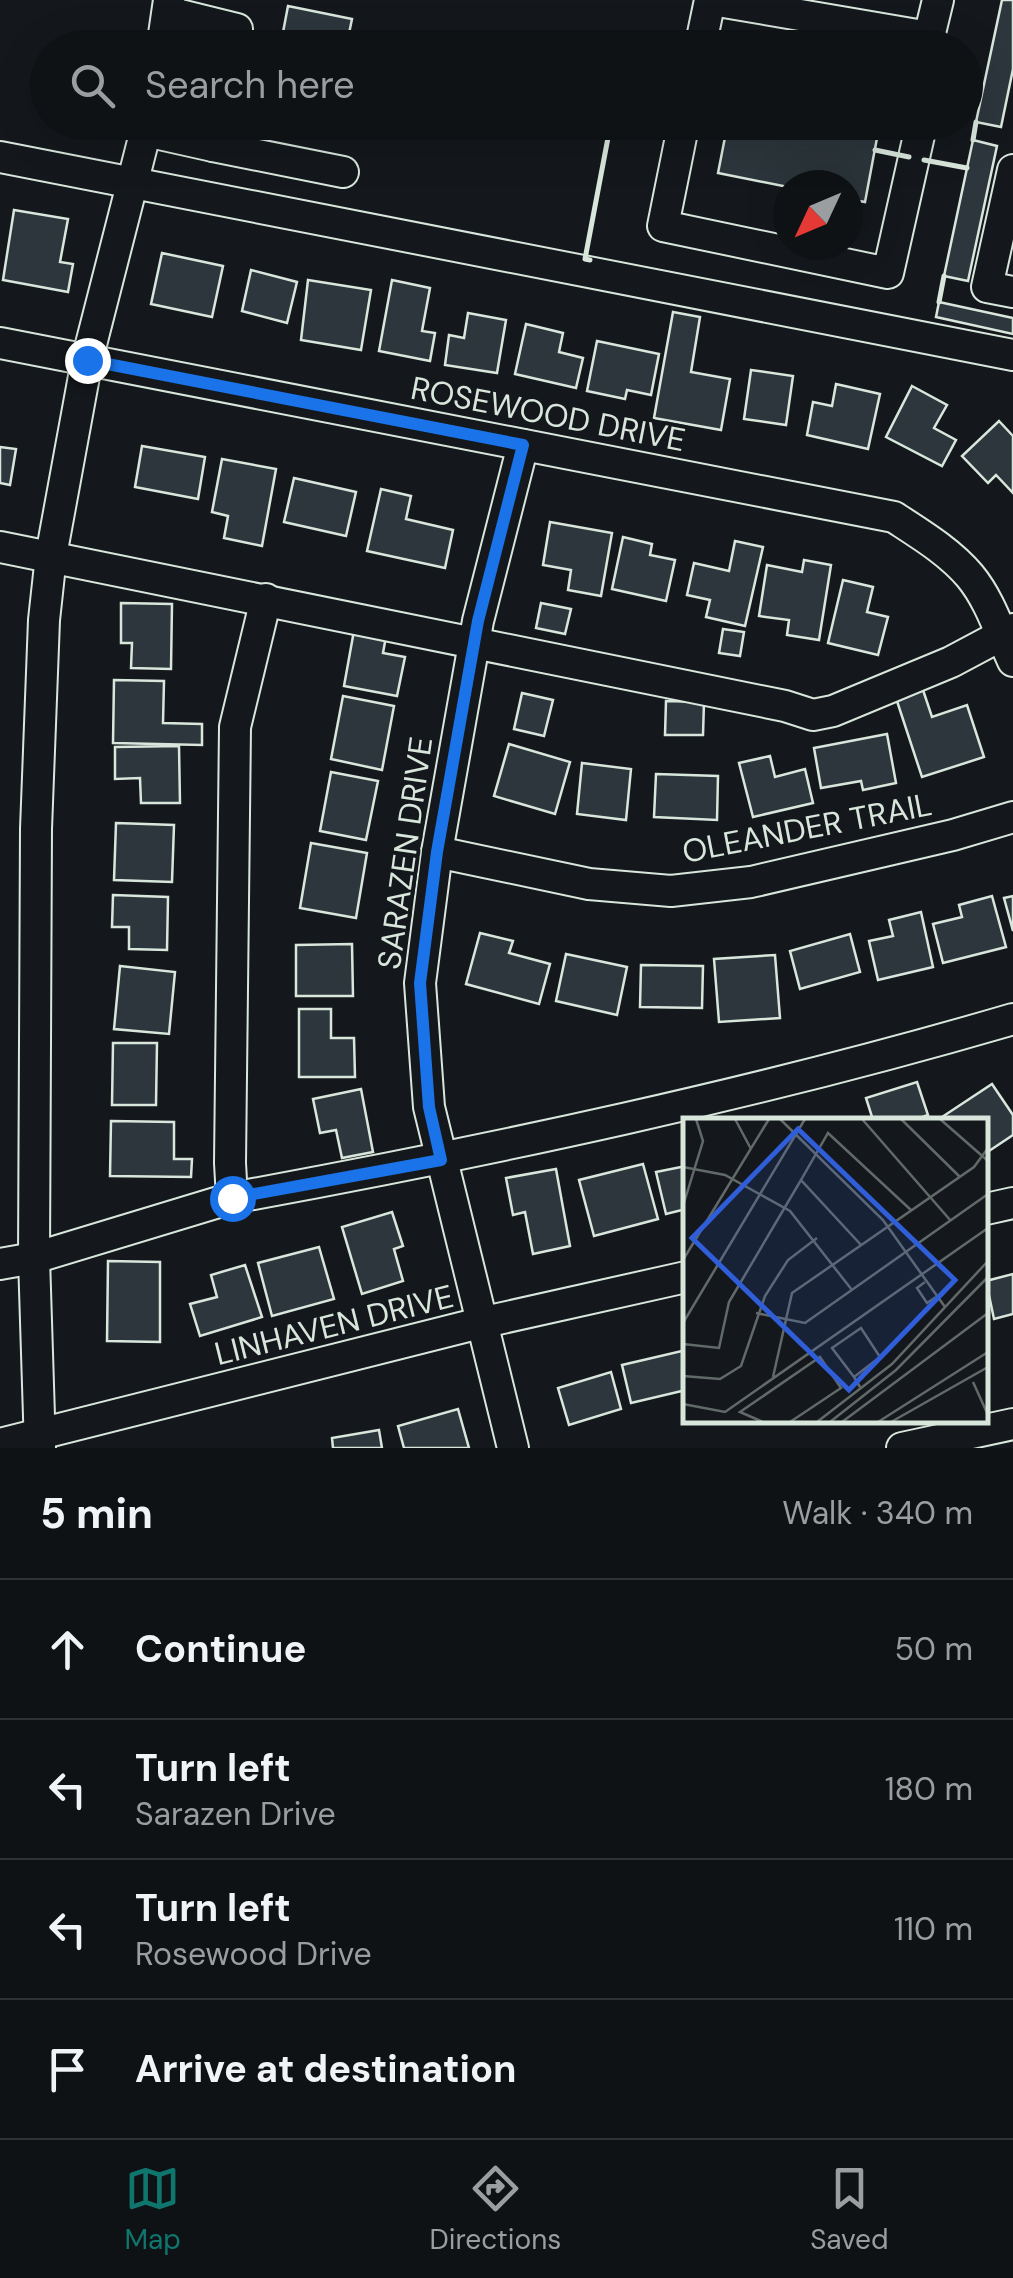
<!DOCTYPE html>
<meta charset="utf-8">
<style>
body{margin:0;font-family:"DM Sans",sans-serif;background:#181b1e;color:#f1f3f6}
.compass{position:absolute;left:773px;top:170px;width:90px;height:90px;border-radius:50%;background:#0f1215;box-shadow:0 10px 40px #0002;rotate:226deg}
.stop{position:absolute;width:30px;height:30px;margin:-22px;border:8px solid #1a73e8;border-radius:50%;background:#fff}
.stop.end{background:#1a73e8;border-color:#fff;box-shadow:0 2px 10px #0008}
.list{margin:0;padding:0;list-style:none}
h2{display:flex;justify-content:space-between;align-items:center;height:130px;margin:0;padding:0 40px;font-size:42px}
h2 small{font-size:32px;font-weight:400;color:#9b9ea0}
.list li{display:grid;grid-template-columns:65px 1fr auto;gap:30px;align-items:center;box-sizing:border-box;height:140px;padding:0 40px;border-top:2px solid #2f3234}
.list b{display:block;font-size:38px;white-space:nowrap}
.list p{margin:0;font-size:32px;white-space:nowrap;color:#9b9ea0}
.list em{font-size:32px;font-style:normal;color:#9b9ea0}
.icon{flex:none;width:55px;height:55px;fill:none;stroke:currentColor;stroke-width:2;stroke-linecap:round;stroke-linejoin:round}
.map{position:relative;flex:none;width:1013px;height:1448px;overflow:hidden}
.search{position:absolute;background:#0f1215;box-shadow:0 10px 40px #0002;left:30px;right:30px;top:30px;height:110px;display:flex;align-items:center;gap:25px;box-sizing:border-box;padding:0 35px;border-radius:55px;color:#9b9ea0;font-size:38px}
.sheet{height:690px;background:#0f1215}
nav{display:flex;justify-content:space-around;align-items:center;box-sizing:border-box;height:140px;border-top:2px solid #2f3234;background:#0f1215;font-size:28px;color:#9b9ea0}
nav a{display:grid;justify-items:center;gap:5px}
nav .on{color:#0f766e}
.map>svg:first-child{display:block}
.building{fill:#2c363c;stroke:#d8e6dc;stroke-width:2.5}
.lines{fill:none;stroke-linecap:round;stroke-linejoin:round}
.minor-casing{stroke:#d8e6dc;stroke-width:34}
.minor{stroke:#14181c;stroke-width:30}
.wall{stroke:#d8e6dc;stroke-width:5}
.route{stroke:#1a73e8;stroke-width:12}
.labels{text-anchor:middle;stroke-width:8;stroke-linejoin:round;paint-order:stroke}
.street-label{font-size:32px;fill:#d8e6dc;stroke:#14181c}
.inset-road{fill:none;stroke:#626a69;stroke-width:2.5}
.view{fill:#305dd8;fill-opacity:0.15;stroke:#305dd8;stroke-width:5}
.inset-edge{fill:none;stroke:#d8e6dc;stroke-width:5}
</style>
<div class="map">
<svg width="1013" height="1448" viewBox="0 0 1013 1448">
<rect width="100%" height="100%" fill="#14181c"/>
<g class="building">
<path d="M1002,0H1013V69L1001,127L976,122Z"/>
<path d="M288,6L352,19L346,48H280Z"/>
<path d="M728,122H880L865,202L848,199V185L788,187L718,173Z"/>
<path d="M973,140L997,146L968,281L944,276Z"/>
<path d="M14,210L68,219L60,262L73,264L68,292L3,280Z"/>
<path d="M162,253L223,266L212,317L151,304Z"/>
<path d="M251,270L297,282L287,323L242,311Z"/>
<path d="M308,280L371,290L361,350L301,340Z"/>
<path d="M392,280L430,288L422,331L435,333L430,361L379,351Z"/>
<path d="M939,302L1013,318V334L936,317Z"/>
<path d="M673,312L700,317L691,372L730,379L721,430L654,418Z"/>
<path d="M468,313L506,320L497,373L445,365L449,335L464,338Z"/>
<path d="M526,324L563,333L559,352L583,358L576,388L515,374Z"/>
<path d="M597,341L659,354L651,395L627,390L625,399L587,391Z"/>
<path d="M751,370L793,376L786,425L744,419Z"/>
<path d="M836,384L880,394L868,449L807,435L813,402L832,406Z"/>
<path d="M912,386L947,405L934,428L956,440L942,466L886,437Z"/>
<path d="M999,421L1013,436V493L996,475L988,483L962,456Z"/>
<path d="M142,446L205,457L198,499L135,487Z"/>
<path d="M0,447L16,449L10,485L0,483Z"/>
<path d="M222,459L276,469L262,546L224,538L228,516L212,512Z"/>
<path d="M294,478L356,492L346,536L284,522Z"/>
<path d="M381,489L411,496L406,519L453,530L445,568L367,551Z"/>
<path d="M550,522L612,533L601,596L568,590L571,570L543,565Z"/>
<path d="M623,537L652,544L650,555L675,560L666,601L612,589Z"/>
<path d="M735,541L763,547L745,626L706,617L710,600L687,595L694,563L729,571Z"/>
<path d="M804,560L831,565L819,640L787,635L789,620L759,616L767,565L802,572Z"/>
<path d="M843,580L873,587L867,612L888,617L878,655L828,643Z"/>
<path d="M121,603L172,604L171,669L131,668L132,643H121Z"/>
<path d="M541,603L571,609L565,634L536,628Z"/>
<path d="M355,625L387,631L383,653L405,657L397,696L344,686Z"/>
<path d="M723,629L744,632L740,656L719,653Z"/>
<path d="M114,680L164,681L163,723L202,724V745L113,743Z"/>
<path d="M921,684L932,717L967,705L984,757L922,777L894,692Z"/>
<path d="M522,693L553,700L544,736L514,729Z"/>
<path d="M343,696L394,706L382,770L331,759Z"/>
<path d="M666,701L704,702L703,735H665Z"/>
<path d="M887,734L896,783L863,790L861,781L821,788L814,748Z"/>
<path d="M509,744L570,762L555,814L494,796Z"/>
<path d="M179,746L180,803H141L140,778L115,779V747Z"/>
<path d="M770,756L775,777L805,769L813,803L753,817L739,763Z"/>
<path d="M582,763L631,769L626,820L577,814Z"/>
<path d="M331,772L378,781L366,840L320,831Z"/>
<path d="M656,774L718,776L717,820L654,817Z"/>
<path d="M116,823L174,825L172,882L114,880Z"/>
<path d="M311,843L367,853L356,918L300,908Z"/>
<path d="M113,895L168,897L167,950L129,949V927H112Z"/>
<path d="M992,896L1006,947L943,963L933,924L962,917L959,905Z"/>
<path d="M1013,896V931L1004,898Z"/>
<path d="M921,912L933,967L878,980L869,941L893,936L889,920Z"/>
<path d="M480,933L513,941L509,953L550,964L539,1004L466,984Z"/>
<path d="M850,934L860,972L800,989L790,951Z"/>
<path d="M352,944L353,996H296V945Z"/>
<path d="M566,954L627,967L617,1015L556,1001Z"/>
<path d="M775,955L780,1018L719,1022L714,959Z"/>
<path d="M641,965L703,966L702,1008L640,1007Z"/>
<path d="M120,966L175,972L169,1034L114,1029Z"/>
<path d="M299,1009H331V1038H354L355,1077H299Z"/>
<path d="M113,1043H157L156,1105H112Z"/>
<path d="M917,1082L928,1115L914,1120H873L866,1098Z"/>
<path d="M992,1084L1013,1115V1135L986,1153V1120H944L942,1117Z"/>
<path d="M361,1089L373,1152L342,1158L336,1130L320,1133L313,1099Z"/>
<path d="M111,1121L174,1122V1159H192L191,1177L110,1176Z"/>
<path d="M643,1164L658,1219L594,1236L579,1180Z"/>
<path d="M686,1166V1209L666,1214L656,1172Z"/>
<path d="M556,1169L570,1246L533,1254L525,1212L513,1215L506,1178Z"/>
<path d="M392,1212L403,1246L394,1249L403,1281L362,1294L342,1227Z"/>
<path d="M319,1247L334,1299L272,1316L258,1263Z"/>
<path d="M108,1261L160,1262V1342L107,1341Z"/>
<path d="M245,1265L262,1317L200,1336L190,1304L217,1297L211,1275Z"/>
<path d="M1013,1274V1314L994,1319L986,1281Z"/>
<path d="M686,1350V1390L631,1403L622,1365Z"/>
<path d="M611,1372L621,1409L569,1425L558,1388Z"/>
<path d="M458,1409L469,1448H404L398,1426Z"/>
<path d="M379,1430L382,1448H333L332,1438Z"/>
</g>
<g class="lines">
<g class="minor-casing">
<g id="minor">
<path d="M712,0L929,37L938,0"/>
<path d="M168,12L237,29L234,48"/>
<path d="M162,48L169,0"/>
<path d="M700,48L710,0"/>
<path d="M684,122L663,226L888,273L922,122"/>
<path d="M146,131L213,146L218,122"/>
<path d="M213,146L343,172"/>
<path d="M0,157L1013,355"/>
<path d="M1013,170L987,287L1013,292"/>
<path d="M0,343L894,517C920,534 950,552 970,576C990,600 1000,633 1013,661"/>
<path d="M0,547L785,706L813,715L833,711L951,662L1013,629"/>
<path d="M437,852L589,884L671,891L751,882L953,835L1013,817"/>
<path d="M232,1198C494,1150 757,1094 1013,1019"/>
<path d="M986,1209L1013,1203"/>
<path d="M0,1264L34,1258L232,1198L230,1163L235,727L266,599"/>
<path d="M0,1444L480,1323L686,1277"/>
<path d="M40,1448L34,1258L36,829L44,620L51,556L87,360L148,122"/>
<path d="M513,1448L429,1107L420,983L437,852L478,621L523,445"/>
<path d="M902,1448L1013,1424"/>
</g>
</g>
<use href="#minor" class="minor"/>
<g class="wall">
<path d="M973,140L976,122"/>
<path d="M875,150L909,157"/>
<path d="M924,160L967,168"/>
<path d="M590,260L585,259L611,122"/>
<path d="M939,302L944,276"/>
</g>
</g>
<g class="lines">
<path class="route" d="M87,360L523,445L478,621L437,852L420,983L429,1107L441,1160L232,1198"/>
</g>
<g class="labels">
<g class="street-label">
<text transform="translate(548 414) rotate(11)" y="11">ROSEWOOD DRIVE</text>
<text transform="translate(807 828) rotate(-11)" y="11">OLEANDER TRAIL</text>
<text transform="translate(405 853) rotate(-82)" y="11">SARAZEN DRIVE</text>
<text transform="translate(334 1325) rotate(-14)" y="11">LINHAVEN DRIVE</text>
</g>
</g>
<g transform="translate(683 1118)">
<rect width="305" height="305" fill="#14181c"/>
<path class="inset-road" d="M52,1L68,31M97,1L200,102L262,189M179,1L268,103M218,1L277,59M257,1L305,43M0,49L42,57L107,93L169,172M0,88L20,23L13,1M179,128L118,62L145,15L229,93M0,142L86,1M242,164L234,170L244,185L253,179M73,195L122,205L305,76M0,205L122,1M0,226L36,230L46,184L118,62M0,258L37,261L58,248L82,178L105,142L134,120M90,259L109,175L291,49L305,30M171,259L149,230L178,210L197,239L171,259L177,269M290,264L305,297M0,286L42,294L305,110M80,304L57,294L137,239L158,270L107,304M134,304L209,246L305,143M147,304L213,252L305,159M159,304L305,195M195,304L305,234M208,304L305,249"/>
<path class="view" d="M115,11L272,162L166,272L9,120Z"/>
<rect width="305" height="305" class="inset-edge"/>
</g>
</svg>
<svg class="compass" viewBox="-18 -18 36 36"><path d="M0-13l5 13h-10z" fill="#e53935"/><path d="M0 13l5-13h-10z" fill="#9b9ea0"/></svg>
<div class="stop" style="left:232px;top:1198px"></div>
<div class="stop end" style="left:87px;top:360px"></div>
<div class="search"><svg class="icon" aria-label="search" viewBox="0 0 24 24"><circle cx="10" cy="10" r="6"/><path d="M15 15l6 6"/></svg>Search here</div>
</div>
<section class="sheet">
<h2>5 min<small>Walk · 340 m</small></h2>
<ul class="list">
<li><svg class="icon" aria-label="ahead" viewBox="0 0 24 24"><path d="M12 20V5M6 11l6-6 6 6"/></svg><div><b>Continue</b></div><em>50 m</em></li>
<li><svg class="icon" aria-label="left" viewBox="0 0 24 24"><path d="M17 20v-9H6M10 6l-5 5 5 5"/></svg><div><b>Turn left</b><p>Sarazen Drive</p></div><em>180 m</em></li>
<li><svg class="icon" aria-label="left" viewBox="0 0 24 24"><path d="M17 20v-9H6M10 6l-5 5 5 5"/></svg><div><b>Turn left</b><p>Rosewood Drive</p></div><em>110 m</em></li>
<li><svg class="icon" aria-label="arrive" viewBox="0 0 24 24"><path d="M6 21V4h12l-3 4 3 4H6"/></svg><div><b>Arrive at destination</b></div></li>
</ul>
</section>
<nav>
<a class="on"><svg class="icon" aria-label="map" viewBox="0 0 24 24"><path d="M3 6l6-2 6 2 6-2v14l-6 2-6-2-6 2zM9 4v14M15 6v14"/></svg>Map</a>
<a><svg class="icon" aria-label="directions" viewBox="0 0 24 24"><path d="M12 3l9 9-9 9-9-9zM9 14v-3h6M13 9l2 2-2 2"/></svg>Directions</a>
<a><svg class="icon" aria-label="saved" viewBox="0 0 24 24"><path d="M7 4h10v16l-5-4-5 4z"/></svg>Saved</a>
</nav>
